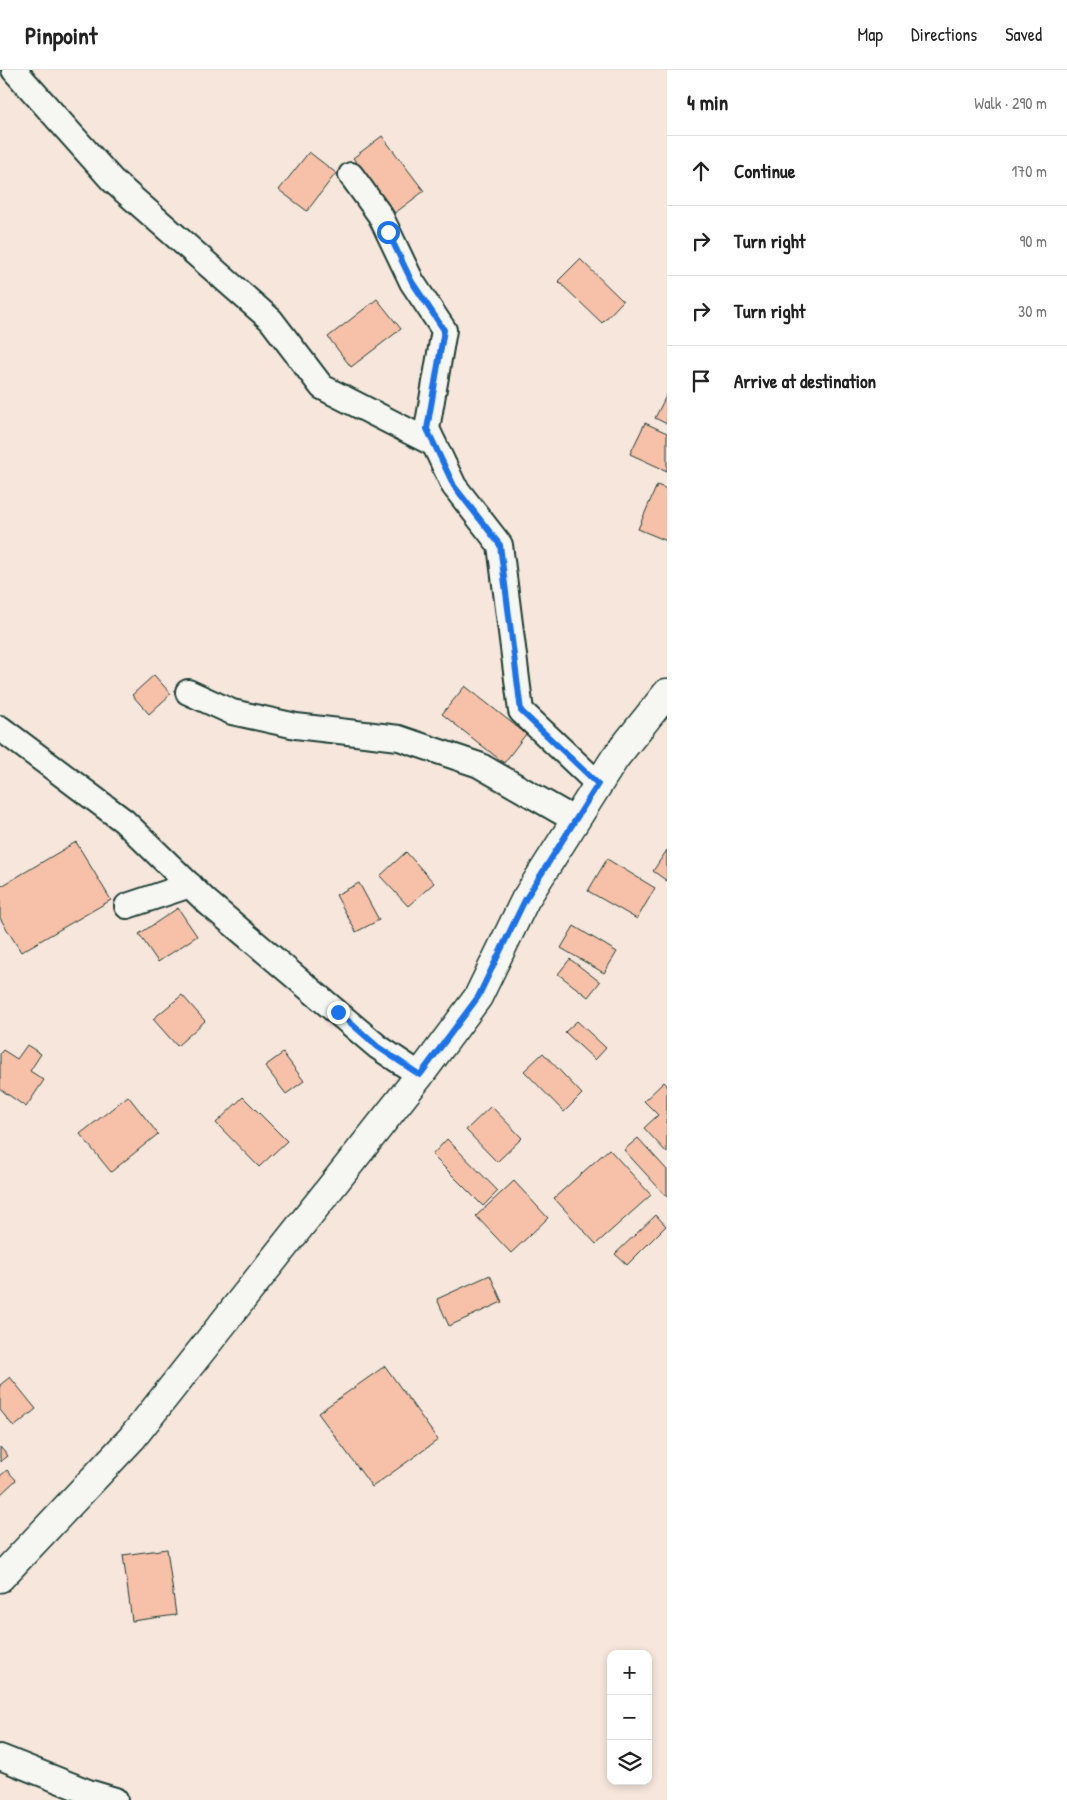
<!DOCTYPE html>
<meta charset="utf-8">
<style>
body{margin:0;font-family:"Patrick Hand",sans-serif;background:#f2f2f2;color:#222}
.controls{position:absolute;right:15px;bottom:15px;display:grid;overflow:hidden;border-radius:10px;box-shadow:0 2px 8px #0003}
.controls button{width:45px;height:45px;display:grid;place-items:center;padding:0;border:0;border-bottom:1px solid #e0e0e0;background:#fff;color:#222;font:25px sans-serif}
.stop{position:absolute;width:15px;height:15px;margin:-11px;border:4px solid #1a73e8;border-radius:50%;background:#fff}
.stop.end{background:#1a73e8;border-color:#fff;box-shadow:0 1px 5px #0008}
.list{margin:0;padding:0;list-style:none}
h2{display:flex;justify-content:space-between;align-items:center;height:65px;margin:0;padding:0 20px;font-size:21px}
h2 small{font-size:16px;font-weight:400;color:#767676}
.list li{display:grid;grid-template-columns:32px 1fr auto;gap:15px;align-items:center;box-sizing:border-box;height:70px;padding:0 20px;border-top:1px solid #e0e0e0}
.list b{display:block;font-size:19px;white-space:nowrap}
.list em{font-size:16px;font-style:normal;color:#767676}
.icon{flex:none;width:28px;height:28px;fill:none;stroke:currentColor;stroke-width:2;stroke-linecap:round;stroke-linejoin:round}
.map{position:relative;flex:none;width:667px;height:1730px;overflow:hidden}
header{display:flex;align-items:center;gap:30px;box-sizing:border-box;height:70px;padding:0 25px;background:#fff;border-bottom:1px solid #e0e0e0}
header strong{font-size:24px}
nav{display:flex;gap:28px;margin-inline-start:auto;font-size:18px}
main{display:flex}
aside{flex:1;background:#fff}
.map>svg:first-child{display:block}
.building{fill:#f6c0a9;stroke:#1f3d34}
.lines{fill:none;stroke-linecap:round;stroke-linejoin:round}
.minor-casing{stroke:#1f3d34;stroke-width:28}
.tertiary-casing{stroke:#1f3d34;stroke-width:31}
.minor{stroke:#f6f6f2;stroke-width:24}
.tertiary{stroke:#f6f6f2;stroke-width:28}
.route{stroke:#1a73e8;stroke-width:6}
</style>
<header>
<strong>Pinpoint</strong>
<nav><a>Map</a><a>Directions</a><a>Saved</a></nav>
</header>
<main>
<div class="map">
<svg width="667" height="1730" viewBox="0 0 667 1730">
<rect width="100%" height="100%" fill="#f6e6dc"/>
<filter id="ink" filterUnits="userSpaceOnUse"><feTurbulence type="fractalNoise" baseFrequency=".02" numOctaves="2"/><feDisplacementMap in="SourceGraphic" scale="10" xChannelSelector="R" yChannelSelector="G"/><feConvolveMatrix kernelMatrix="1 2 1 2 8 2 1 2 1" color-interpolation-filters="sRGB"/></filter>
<g filter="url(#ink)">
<g class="building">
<path d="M382,66L424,121L395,143L353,88Z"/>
<path d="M309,82L336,103L307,141L279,120Z"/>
<path d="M580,189L623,231L602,253L558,211Z"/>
<path d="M377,229L401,259L351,297L328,267Z"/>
<path d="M667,324V354L655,348Z"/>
<path d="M645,353L667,363V401L630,384Z"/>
<path d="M657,415L667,419V471L638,459Z"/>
<path d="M154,605L171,624L149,644L132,625Z"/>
<path d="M465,616L526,664L504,693L442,644Z"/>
<path d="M76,772L111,830L21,882L0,848V817Z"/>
<path d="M667,780V811L653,801Z"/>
<path d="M406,782L434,813L408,836L380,806Z"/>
<path d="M607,789L655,818L637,849L588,821Z"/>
<path d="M359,813L379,850L356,862L336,825Z"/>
<path d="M178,838L197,866L158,892L139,864Z"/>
<path d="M574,856L617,882L604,903L561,878Z"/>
<path d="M570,889L600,912L588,927L558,904Z"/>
<path d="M182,925L205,951L177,976L153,949Z"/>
<path d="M577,951L606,978L595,990L565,962Z"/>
<path d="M27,975L41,984L30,1001L44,1010L26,1037L0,1019V984L3,980L17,989Z"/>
<path d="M283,983L304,1011L286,1024L265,996Z"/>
<path d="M543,983L582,1024L564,1042L524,1001Z"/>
<path d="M664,1012L667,1015V1083L644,1058L658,1045L644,1031Z"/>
<path d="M128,1026L158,1064L111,1102L80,1064Z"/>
<path d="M243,1027L287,1071L259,1097L216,1053Z"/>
<path d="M491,1036L522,1068L497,1092L466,1060Z"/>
<path d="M638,1068L667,1100V1127L624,1080Z"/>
<path d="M447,1069L498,1121L483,1136L432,1085Z"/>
<path d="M609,1079L651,1125L596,1174L554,1128Z"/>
<path d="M514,1111L548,1148L511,1183L476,1146Z"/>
<path d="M656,1145L666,1156L627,1195L615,1184Z"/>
<path d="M490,1205L502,1232L449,1256L437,1229Z"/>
<path d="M385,1296L438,1370L372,1417L318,1343Z"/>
<path d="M10,1307L36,1339L14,1357L0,1340V1315Z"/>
<path d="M0,1377L8,1386L0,1392Z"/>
<path d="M7,1400L16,1410L0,1425V1406Z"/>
<path d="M167,1479L176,1545L132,1551L123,1485Z"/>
</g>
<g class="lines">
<g class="minor-casing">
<g id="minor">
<path d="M14,0L112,110L271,250L322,317L434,374"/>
<path d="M351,105L380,145L412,212L444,260L427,359L454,416L500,475L521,641L598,714"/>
<path d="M188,622L232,642L296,656L399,668L479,695L575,750"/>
<path d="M0,658L124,751L207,832L378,977L420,1005"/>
<path d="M127,836L190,815"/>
<path d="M0,1687L88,1722L115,1730"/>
</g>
</g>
<g class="tertiary-casing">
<path id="tertiary" d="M0,1508L132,1368L420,1005L478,927L525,830L615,688L667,623"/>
</g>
<use href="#minor" class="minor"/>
<use href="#tertiary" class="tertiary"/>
</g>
</g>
<g class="lines" filter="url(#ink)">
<path class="route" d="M338,942L378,977L420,1005L478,927L525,830L598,714L521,641L500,475L454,416L427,359L444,260L412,212L388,162"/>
</g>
</svg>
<div class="controls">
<button>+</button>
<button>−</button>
<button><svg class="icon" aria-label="layers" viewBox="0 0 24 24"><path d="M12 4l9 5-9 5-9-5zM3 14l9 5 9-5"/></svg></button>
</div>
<div class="stop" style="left:388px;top:162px"></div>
<div class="stop end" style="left:338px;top:942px"></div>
</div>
<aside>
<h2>4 min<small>Walk · 290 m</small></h2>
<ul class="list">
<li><svg class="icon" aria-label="ahead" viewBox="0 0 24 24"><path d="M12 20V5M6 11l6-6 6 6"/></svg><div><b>Continue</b></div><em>170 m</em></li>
<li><svg class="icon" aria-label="right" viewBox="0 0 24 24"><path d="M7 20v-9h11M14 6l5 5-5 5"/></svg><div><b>Turn right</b></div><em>90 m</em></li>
<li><svg class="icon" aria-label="right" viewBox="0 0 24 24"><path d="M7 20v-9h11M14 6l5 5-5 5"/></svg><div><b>Turn right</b></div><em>30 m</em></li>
<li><svg class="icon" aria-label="arrive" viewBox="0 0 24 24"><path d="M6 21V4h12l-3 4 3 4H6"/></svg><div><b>Arrive at destination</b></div></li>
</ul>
</aside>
</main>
